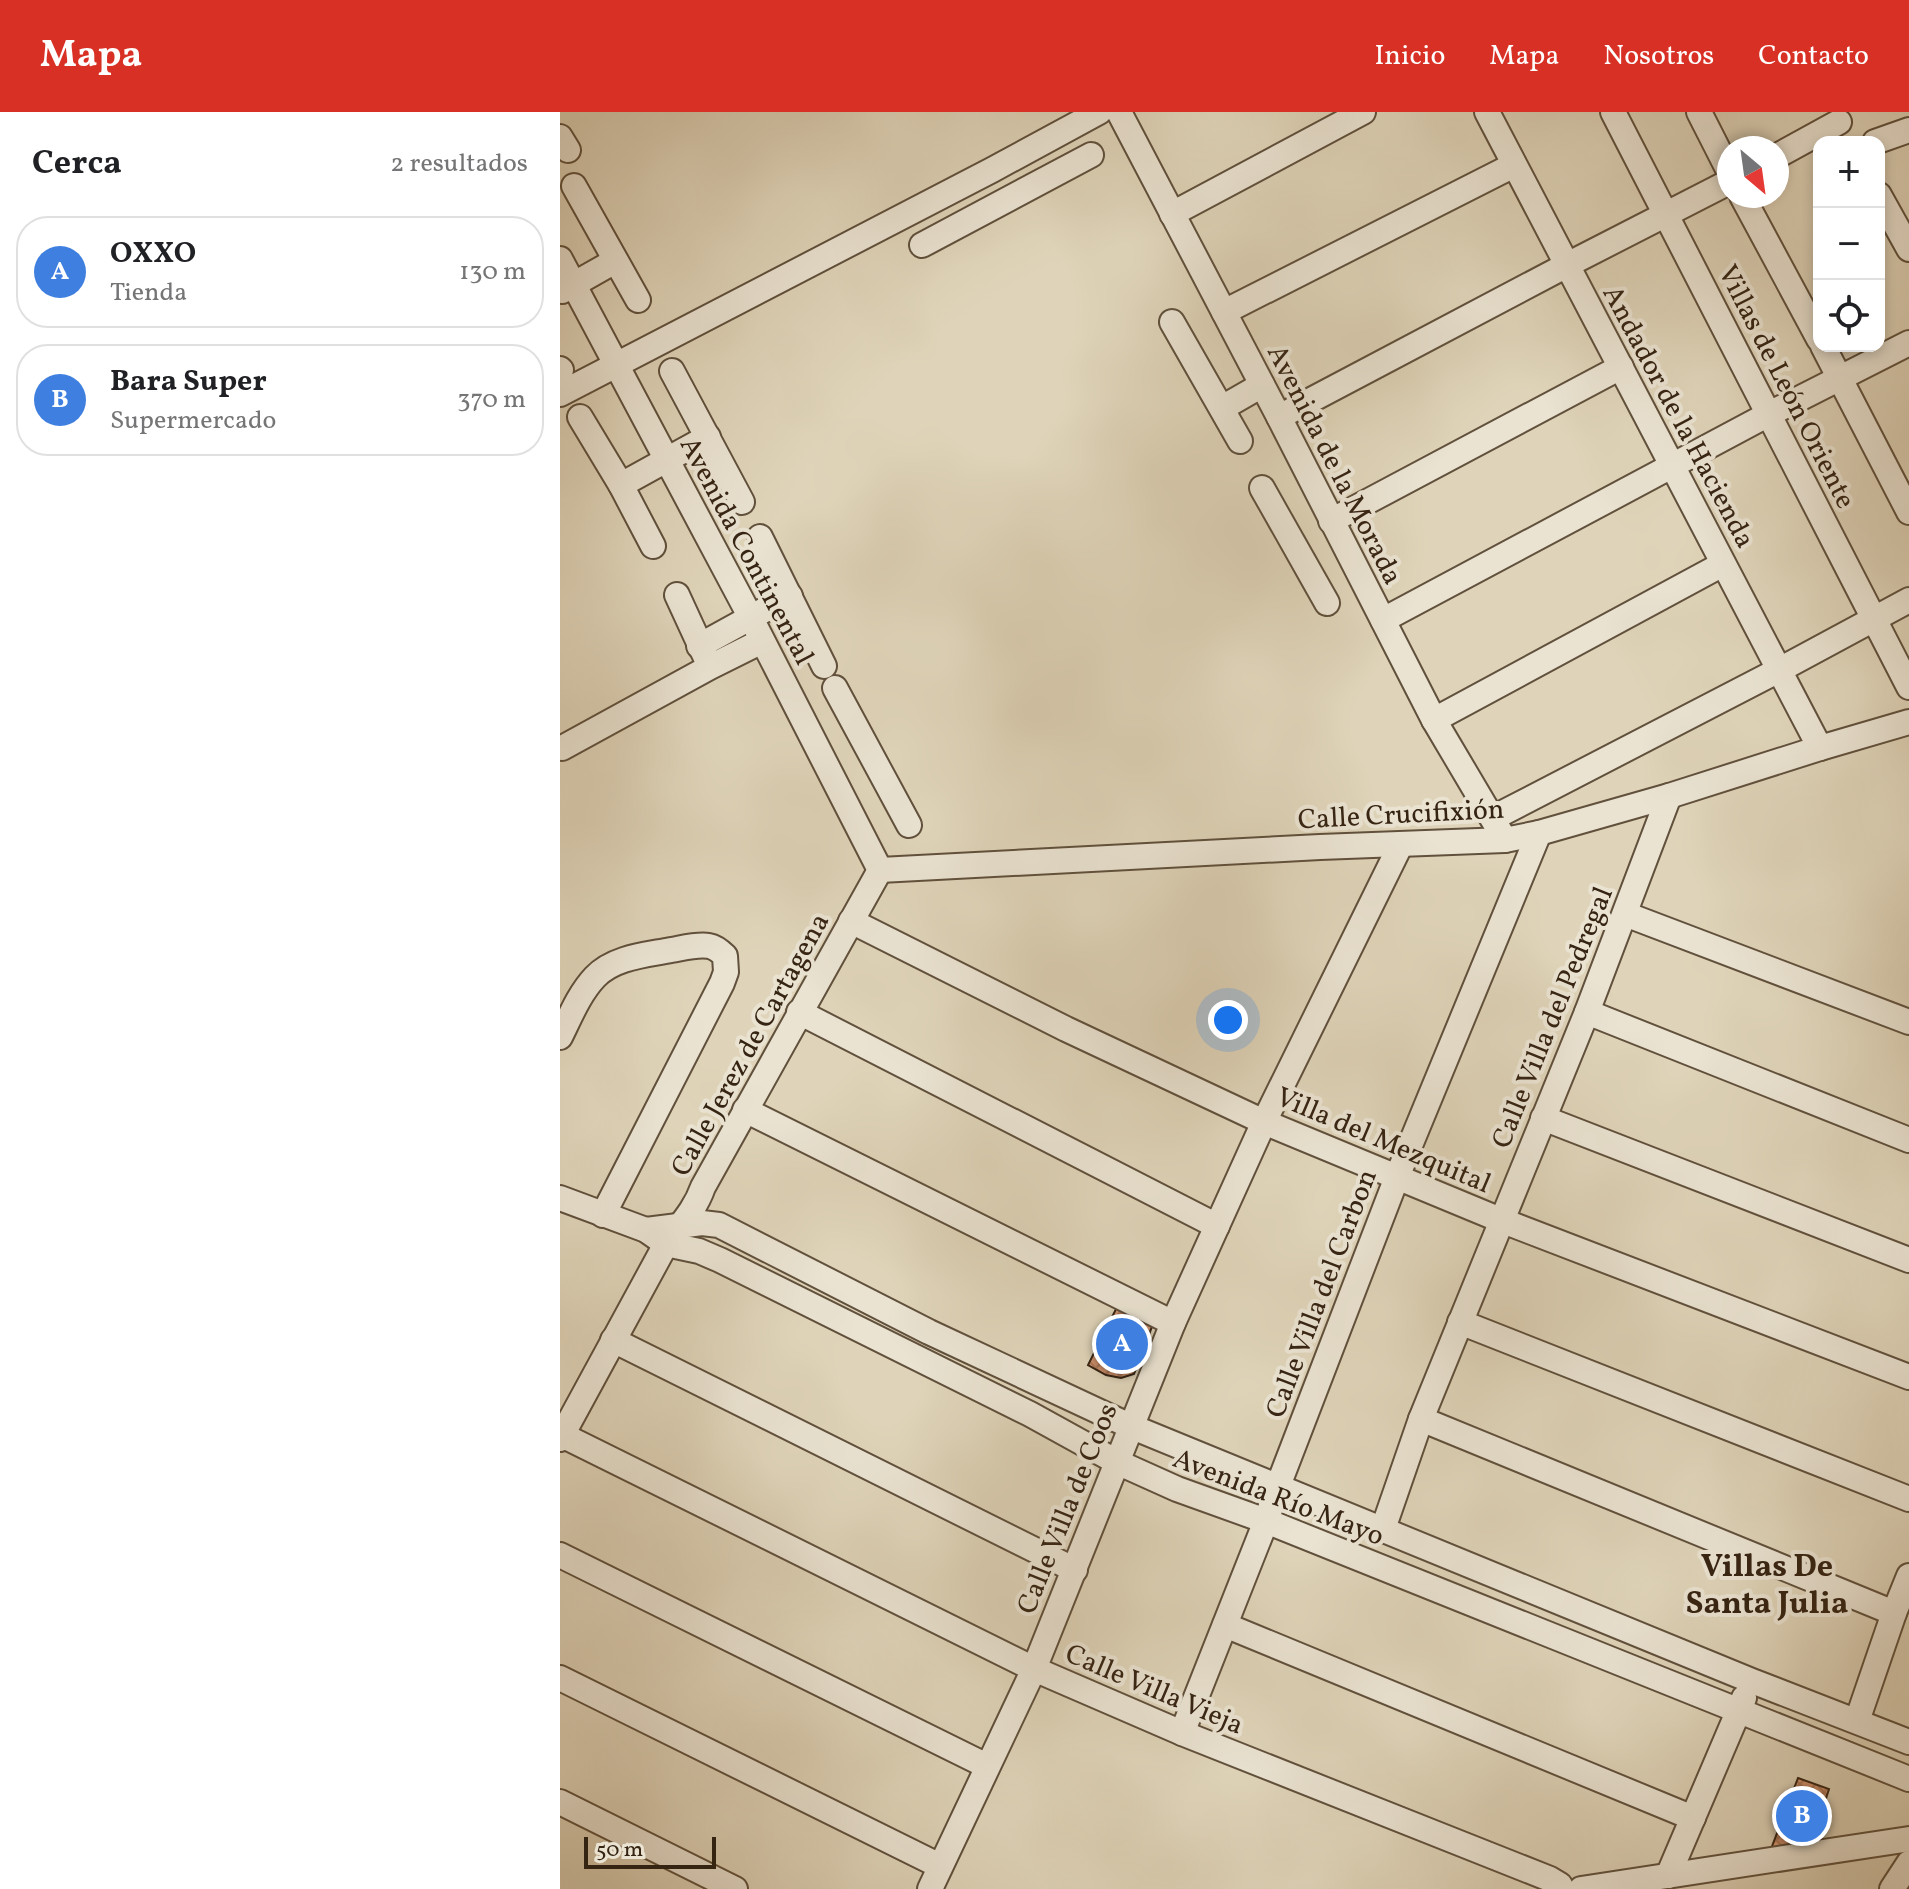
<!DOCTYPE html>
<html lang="es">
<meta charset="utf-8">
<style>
body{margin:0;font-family:Vollkorn,serif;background:#f2f2f2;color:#202124}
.controls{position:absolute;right:24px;top:24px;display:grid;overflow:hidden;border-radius:16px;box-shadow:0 4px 12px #0003}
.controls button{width:72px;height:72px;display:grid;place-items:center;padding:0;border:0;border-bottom:2px solid #e0e0e0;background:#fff;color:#202124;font:40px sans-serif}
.compass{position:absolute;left:1157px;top:24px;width:72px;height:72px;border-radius:50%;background:#fff;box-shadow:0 4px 12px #0003;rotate:151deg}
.scale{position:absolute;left:24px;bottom:20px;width:132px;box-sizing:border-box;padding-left:8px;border:4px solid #362413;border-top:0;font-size:22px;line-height:28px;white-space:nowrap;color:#362413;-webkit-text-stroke:6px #eae3d2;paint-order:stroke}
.you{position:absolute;left:668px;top:908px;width:28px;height:28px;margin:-20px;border:6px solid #fff;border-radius:50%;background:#1a73e8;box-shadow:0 0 0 12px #1a73e833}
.badge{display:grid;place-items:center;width:52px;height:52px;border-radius:50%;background:#d93025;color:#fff;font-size:26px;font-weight:700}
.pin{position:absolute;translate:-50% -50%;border:4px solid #fff;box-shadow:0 2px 8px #0006}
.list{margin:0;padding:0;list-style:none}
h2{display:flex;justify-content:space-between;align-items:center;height:104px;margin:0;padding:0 32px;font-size:34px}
h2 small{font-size:26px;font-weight:400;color:#757577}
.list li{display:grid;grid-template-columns:52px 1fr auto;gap:24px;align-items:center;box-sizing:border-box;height:112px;margin:0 16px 16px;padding:0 16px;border:2px solid #e0e0e0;border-radius:32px}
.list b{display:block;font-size:30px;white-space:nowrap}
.list p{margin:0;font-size:26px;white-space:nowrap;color:#757577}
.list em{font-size:26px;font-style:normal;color:#757577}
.icon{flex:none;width:44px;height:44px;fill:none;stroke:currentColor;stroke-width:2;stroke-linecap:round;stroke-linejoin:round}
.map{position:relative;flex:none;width:1349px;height:1777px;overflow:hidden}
header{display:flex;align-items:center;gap:48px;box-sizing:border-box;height:112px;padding:0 40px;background:#d93025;color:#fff}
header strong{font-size:38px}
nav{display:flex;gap:44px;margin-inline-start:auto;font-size:28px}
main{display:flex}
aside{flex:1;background:#fff}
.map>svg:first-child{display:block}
.building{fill:url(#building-cross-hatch);stroke:#362413;stroke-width:2}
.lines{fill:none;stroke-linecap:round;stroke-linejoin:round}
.minor-casing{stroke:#60503c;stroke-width:28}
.minor{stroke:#eae3d2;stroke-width:24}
.labels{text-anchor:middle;stroke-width:8;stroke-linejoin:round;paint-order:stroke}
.street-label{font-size:28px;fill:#362413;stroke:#eae3d2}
.quarter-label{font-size:32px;font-weight:bold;fill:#362413;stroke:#eae3d2}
</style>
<header>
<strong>Mapa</strong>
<nav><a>Inicio</a><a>Mapa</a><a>Nosotros</a><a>Contacto</a></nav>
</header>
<main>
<aside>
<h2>Cerca<small>2 resultados</small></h2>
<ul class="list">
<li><span class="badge" style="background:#3f7fe0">A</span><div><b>OXXO</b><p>Tienda</p></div><em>130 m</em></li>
<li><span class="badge" style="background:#3f7fe0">B</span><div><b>Bara Super</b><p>Supermercado</p></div><em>370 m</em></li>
</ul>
</aside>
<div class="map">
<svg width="1349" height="1777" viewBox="0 0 1349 1777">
<defs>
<pattern id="building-cross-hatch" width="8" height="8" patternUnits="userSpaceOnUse" patternTransform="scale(2)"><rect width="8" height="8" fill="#da9871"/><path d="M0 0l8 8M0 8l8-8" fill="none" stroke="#b27c5c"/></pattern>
</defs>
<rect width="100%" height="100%" fill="#dfd4b9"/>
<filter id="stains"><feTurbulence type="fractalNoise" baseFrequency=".0025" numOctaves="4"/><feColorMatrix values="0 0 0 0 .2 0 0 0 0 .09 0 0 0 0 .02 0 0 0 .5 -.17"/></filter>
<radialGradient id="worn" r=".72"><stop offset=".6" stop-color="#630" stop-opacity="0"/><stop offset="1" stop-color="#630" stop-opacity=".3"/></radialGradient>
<g class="building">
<path d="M558,1193L593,1212L574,1262L561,1266L546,1263L528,1253Z"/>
<path d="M1238,1666L1269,1677L1251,1732L1211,1737Z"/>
</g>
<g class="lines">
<g class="minor-casing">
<g id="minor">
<path d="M559,0L719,305L874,608L945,728"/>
<path d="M927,0L1260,636"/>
<path d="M1053,0L1349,575"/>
<path d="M1139,0L1169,59"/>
<path d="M0,25L8,38"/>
<path d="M1315,30L1349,18"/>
<path d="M1217,44L1279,10"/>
<path d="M14,74L78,188"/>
<path d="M1319,83L1349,137"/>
<path d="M1182,84L1259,227"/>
<path d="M612,102L803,0"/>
<path d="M362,133L531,43"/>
<path d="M0,147L191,506L320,758"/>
<path d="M2,179L55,149"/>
<path d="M664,200L954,53"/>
<path d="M612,210L680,329"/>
<path d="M1263,234L1349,400"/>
<path d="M0,257L1,258"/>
<path d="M112,259L182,390"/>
<path d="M0,282L432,58L539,0"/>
<path d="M662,296L702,273"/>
<path d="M20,305L61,373L93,434"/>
<path d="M719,305L1007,153L1169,70"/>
<path d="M61,373L148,325"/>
<path d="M702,376L767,491"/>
<path d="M771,409L1061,255"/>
<path d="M200,425L264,554"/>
<path d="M117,483L146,546"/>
<path d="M823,508L1209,302L1349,231"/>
<path d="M139,534L230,484"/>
<path d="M275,576L349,713"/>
<path d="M874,608L1163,452"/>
<path d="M2,636L150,555L202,529"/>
<path d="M933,706L1221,557L1349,488"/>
<path d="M320,758L760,735L945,728L979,721L1109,684L1260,636L1349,610"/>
<path d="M1065,802L1349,910"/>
<path d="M291,809L506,917L704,1010L943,1109L1349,1265"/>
<path d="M239,900L657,1114"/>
<path d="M1027,900L1349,1028"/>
<path d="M0,925C10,905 19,882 35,865C54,845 86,843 111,838C123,836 137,832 149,834C155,835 160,839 165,844L166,860L162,871L43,1103"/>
<path d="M185,998L613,1211"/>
<path d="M983,1006L1349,1148"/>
<path d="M0,1086L86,1118L106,1132L139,1139L160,1148L470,1302L557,1350L617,1377L706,1409L1349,1667"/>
<path d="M86,1118L142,1111L159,1113L369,1220L570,1314L1192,1569L1349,1630"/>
<path d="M900,1210L1349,1387"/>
<path d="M53,1228L515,1458"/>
<path d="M861,1307L1334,1501"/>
<path d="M2,1323L474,1557L622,1621L990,1767L1000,1773L1002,1777"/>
<path d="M0,1327L106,1132C120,1113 135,1098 143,1075L320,758"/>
<path d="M823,1417L861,1307L1027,900L1109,684"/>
<path d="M0,1443L427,1654"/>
<path d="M665,1513L1133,1706"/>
<path d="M0,1566L380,1754"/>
<path d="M1297,1609L1334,1501L1349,1464"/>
<path d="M622,1621L706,1409L718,1374L837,1065L979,721"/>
<path d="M0,1690L175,1777"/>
<path d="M1108,1764L1184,1586"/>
<path d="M370,1777L474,1557L613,1211L704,1010L841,732"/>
<path d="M1021,1777L1349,1727"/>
<path d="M1332,1777L1349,1751"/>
</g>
</g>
<use href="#minor" class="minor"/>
</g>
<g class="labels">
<g class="street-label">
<text transform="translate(1228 274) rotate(63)" y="10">Villas de León Oriente</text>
<text transform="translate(1120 304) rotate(62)" y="10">Andador de la Hacienda</text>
<text transform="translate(776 352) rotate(63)" y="10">Avenida de la Morada</text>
<text transform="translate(188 438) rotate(62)" y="10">Avenida Continental</text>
<text transform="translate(841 701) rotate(-3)" y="10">Calle Crucifixión</text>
<text transform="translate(991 905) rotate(-68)" y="10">Calle Villa del Pedregal</text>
<text transform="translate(189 932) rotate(-61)" y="10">Calle Jerez de Cartagena</text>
<text transform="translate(824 1027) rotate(23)" y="10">Villa del Mezquital</text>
<text transform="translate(760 1181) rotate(-69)" y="10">Calle Villa del Carbon</text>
<text transform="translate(719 1384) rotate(21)" y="10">Avenida Río Mayo</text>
<text transform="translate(506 1396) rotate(-68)" y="10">Calle Villa de Coos</text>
<text transform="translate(595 1576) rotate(23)" y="10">Calle Villa Vieja</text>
</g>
<g class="quarter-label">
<text x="1207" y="1464">Villas De<tspan x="1207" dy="37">Santa Julia</tspan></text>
</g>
</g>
<rect width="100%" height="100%" filter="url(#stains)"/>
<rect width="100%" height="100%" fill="url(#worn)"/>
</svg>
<div class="controls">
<button>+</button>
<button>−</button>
<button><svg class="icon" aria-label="locate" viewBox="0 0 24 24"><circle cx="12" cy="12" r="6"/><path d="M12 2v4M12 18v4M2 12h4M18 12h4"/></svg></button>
</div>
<svg class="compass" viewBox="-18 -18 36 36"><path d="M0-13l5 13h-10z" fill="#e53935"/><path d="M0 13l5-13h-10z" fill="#757577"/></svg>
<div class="scale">50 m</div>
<div class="you"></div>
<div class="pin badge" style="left:562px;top:1232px;background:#3f7fe0">A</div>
<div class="pin badge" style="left:1242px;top:1704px;background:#3f7fe0">B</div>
</div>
</main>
